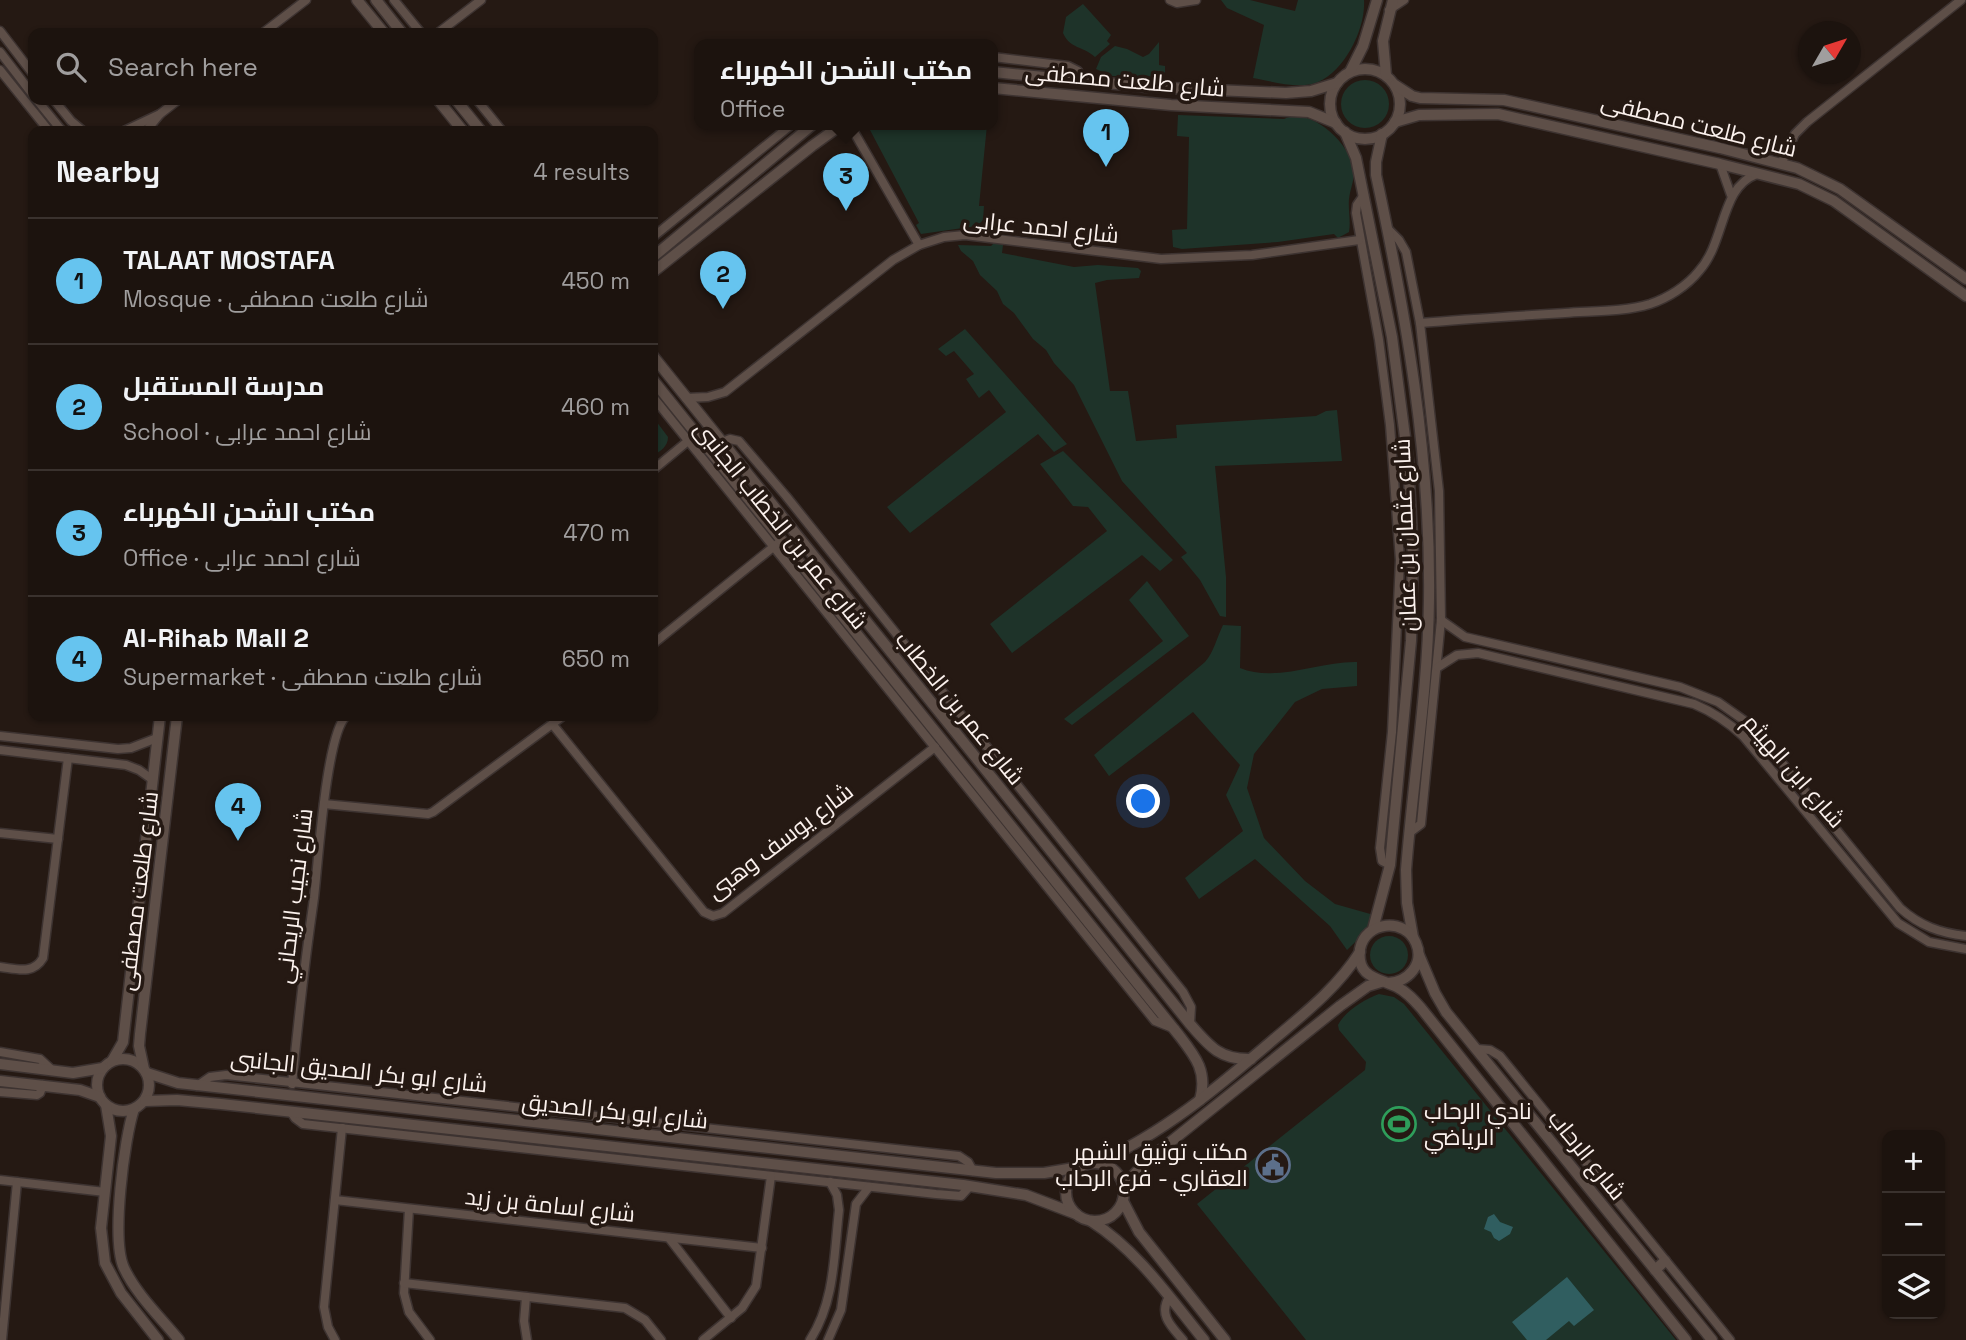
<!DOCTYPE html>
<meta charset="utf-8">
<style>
body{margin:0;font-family:"Space Grotesk",Cairo,sans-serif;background:#29201c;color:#f1f3f6}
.controls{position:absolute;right:21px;bottom:21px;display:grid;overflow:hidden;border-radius:14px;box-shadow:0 2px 5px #0004}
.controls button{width:63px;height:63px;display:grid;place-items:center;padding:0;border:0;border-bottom:2px solid #3a322e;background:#1c130e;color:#f1f3f6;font:35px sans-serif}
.compass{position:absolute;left:1798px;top:21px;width:63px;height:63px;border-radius:50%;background:#1c130e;box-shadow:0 2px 5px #0004;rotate:51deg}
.you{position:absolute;left:1144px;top:802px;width:24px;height:24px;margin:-18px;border:5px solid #fff;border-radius:50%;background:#1a73e8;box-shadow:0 0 0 10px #1a73e833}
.badge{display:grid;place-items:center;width:46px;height:46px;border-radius:50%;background:#66c4ef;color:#111;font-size:23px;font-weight:700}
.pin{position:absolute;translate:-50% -58px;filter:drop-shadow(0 2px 4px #0008)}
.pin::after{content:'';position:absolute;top:37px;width:24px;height:21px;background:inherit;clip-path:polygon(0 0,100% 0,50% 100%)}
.popup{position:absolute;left:694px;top:39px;width:304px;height:91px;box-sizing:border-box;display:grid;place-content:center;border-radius:14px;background:#1c130e;filter:drop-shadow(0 2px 5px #0005);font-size:23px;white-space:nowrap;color:#a09e9e}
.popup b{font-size:26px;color:#f1f3f6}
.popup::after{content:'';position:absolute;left:50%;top:100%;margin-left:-14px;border:14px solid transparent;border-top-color:#1c130e}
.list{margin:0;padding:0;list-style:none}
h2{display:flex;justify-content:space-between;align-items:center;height:91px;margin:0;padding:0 28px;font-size:30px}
h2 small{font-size:23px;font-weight:400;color:#a09e9e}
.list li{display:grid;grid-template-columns:46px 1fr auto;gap:21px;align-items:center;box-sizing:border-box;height:126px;padding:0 28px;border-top:2px solid #3a322e}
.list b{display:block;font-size:26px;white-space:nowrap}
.list p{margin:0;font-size:23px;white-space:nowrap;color:#a09e9e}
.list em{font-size:23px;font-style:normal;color:#a09e9e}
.icon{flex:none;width:38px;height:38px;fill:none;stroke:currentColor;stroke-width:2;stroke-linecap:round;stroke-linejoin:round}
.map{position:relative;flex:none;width:1966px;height:1340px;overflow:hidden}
.search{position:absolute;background:#1c130e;box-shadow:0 2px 5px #0004;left:28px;top:28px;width:630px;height:77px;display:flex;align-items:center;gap:18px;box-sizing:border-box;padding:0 24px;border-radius:14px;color:#a09e9e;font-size:26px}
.panel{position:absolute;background:#1c130e;box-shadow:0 2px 5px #0004;left:28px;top:126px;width:630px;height:595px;border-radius:14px}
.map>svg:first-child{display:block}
.green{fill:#1e3329}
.water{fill:#305e60}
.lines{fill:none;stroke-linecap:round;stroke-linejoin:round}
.minor-casing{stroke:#3d3331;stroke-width:11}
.tertiary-casing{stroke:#3d3331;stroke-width:13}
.minor{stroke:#5e4f48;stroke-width:8}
.tertiary{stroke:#5e4f48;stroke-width:10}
.labels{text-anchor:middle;stroke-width:7;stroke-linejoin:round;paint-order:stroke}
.street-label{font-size:23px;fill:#fbf1ed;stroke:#251913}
.poi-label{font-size:23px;fill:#fbf1ed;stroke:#251913;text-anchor:start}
</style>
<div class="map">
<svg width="1966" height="1340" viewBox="0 0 1966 1340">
<rect width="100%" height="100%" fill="#251913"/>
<g class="green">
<path d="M1221,0H1250L1295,11L1298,0H1364C1366,28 1345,71 1318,82C1300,90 1271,81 1253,78L1264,25L1227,8Z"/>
<path d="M1083,4L1111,35L1107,41L1110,44L1095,57C1083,46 1070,49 1063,33L1066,17Z"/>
<path d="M1159,42V65L1165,66V77L1111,76L1096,69L1101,57L1115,46L1127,49L1143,57L1149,54Z"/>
<circle cx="1365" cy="104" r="24"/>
<path d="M1178,115L1284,119C1311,105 1353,146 1354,172C1354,181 1350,190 1349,199C1348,210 1351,221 1349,232L1338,238L1334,234L1278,242L1182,249L1173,247L1172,230L1187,229L1189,137L1177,136Z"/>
<path d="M881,125H987L979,206H984L983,220L977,226L921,234L916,225L919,223L870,130Z"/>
<path d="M994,243L1003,245L1002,253L1074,267L1098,265L1138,268L1141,271L1139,278L1107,280L1095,283L1110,391H1128L1136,441L1177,438L1176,425L1316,416L1326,411L1337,410L1342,461L1215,466L1226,577V617L1220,616L1200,580L1181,557L1187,553L1122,481L1074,385L1054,363L1046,350L1033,339L1014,313L1003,304L997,291L980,275L973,261L961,251L958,245L991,246Z"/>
<path d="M965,329L1067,444L1054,452L1038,434L910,533L887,507L1006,412L989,390L979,398L966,379L974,374L954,351L946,356L938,349Z"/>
<path d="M653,417L668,437C668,447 660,451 653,456Z"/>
<path d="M1063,451L1173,560L1160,571L1142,555L1012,653L990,624L1107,531L1088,507L1073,506L1040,464Z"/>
<path d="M1147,581L1189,636L1072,725L1064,719L1163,641L1129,600Z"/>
<path d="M1223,625L1241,626L1240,668C1276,683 1320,661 1357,662V686L1322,689L1295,702L1254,754L1247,788L1264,838L1305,881L1335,904L1381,917L1347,950L1330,926L1255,859L1199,899L1185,878L1243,831L1226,795L1240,765L1193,712L1109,776L1094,755L1205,662C1214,652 1217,637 1223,625Z"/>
<circle cx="1389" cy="955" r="19"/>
<path d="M1379,994L1394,997L1404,1004L1676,1340H1306L1197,1204L1365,1070L1366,1062L1339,1030L1338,1025C1345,1011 1365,999 1379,994Z"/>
</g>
<g class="water">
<path d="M1494,1214L1500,1222L1513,1227L1510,1234L1499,1241L1494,1238L1491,1232L1484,1229L1488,1217Z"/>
<path d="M1567,1277L1594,1310L1574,1326L1569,1321L1546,1340H1527L1512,1322Z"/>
</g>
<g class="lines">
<g class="minor-casing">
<g id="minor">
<path d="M394,0L421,33"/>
<path d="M1170,0L1177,3L1196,0"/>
<path d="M1389,10L1404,0"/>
<path d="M0,31L33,74"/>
<path d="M263,33L306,0"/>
<path d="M438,33L481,0"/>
<path d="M0,52L33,95"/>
<path d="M993,57L1068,66L1078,71L1084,81"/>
<path d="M0,70L49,131"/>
<path d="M37,100L62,131"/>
<path d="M54,100L71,121L83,131"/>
<path d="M477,100L502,131"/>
<path d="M850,125L919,245"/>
<path d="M124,131L160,114L178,100"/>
<path d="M146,131L160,114"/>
<path d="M1720,164L1731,195"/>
<path d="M1781,164L1795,134L1807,122L1961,0"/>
<path d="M1364,195L1357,205L1356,213L1379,340L1390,425L1400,560L1392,732L1380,848L1382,861L1390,865"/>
<path d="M1388,229L1399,240L1406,252L1420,323L1439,491L1441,620L1421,824L1409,833"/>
<path d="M653,237L791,125"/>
<path d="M1420,323C1468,319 1517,316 1565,313C1592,311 1624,312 1650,304C1668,298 1687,286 1699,271C1726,241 1720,187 1757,174"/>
<path d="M653,397L1155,1021L1175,1029"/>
<path d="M686,398L708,397L725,392L893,260L919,245L944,237L965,235L1161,259L1252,255L1359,240"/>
<path d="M722,442L730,439L739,441L786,496L1183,992L1191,1007L1190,1024"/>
<path d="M653,470L688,441"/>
<path d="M1441,620L1465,637L1680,687L1718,702L1752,726L1900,908C1920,926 1940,933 1966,936"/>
<path d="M653,644L777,544"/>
<path d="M1438,667L1457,655L1478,653L1694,704C1713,712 1728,722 1743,736L1898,923L1929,942L1966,949"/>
<path d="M553,725L704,912L713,916L723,913L935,747"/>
<path d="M0,736L118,749L131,748L157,738"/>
<path d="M0,750L126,765L139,770L153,780"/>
<path d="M324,804L428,814L433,812L563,716"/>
<path d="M0,833L58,839"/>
<path d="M0,967C17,969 33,975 43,958L68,758"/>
<path d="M1477,1049L1490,1050L1500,1056L1730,1340"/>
<path d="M0,1052L40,1059L52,1070"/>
<path d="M292,1084C298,1022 305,960 314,898C318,865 326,735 346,716"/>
<path d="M197,1086L210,1077L226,1075L959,1156L968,1162L973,1171"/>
<path d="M0,1092L37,1095L40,1093L43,1085"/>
<path d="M291,1112L295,1118L303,1124L936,1194L961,1196L970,1186"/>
<path d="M0,1180L105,1192"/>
<path d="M335,1200L762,1248"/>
<path d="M409,1209L404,1293L409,1312L430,1340"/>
<path d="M669,1238L731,1318"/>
<path d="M404,1283L625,1308L645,1320L661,1340"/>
<path d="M526,1297L524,1321L527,1340"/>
<path d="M1169,1297C1158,1315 1172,1327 1183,1340"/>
<path d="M2,1340L17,1182"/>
<path d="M335,1340L328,1327L324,1307L342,1128"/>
<path d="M703,1340L742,1308L756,1286L771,1176"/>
<path d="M810,1340C835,1302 834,1254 839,1210L837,1195L830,1182"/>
<path d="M828,1340L841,1310L856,1204L869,1187"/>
</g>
</g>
<g class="tertiary-casing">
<g id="tertiary">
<path d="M357,0L384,33"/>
<path d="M376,0L402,33"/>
<circle cx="1365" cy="104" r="35"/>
<path d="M993,72L1147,87L1286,93L1311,91L1337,83"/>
<path d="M1350,72L1363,46L1377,0"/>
<path d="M1386,75L1383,41L1393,0"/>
<path d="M1395,85L1412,96L1420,98L1504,100L1720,148L1797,168L1840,189L1966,279"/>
<path d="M993,88L1171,105L1309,112L1336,123"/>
<path d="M438,100L463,131"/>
<path d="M456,100L481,131"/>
<path d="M1395,122L1419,115L1498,114L1720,164L1799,184L1834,201L1966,296"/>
<path d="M1345,132L1356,158L1392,337L1408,460L1413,554L1411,641L1390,865L1373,929"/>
<path d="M1382,134L1376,162V175C1406,315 1431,456 1429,600C1428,690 1413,780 1406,870L1407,903L1413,937"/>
<path d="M653,257L812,125"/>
<path d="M653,272L812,146L841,125"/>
<path d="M653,356L1190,1024C1209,1046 1220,1060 1251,1059"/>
<path d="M653,380L1178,1034C1195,1056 1208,1071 1200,1100"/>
<path d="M1419,955L1435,993L1446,1012L1712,1340"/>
<path d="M1388,983C1408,982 1425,964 1416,943C1405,917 1365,921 1360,949C1356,978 1379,978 1397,987C1407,992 1414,1000 1421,1008L1686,1340"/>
<circle cx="123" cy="1085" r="26"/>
<path d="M112,1061L123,1042L160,716"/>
<path d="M0,1064L73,1073L103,1068"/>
<path d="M144,1069L139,1046L140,1034L177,716"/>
<path d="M147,1073L178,1083L996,1173H1044L1080,1167"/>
<path d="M0,1081L80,1090L100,1097"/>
<path d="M145,1101L177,1100L221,1104L963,1185L1026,1195L1076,1214"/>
<path d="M106,1105L111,1136L101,1228L105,1263L121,1293L158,1340"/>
<path d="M134,1109C124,1139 111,1240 124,1268C136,1294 161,1318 179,1340"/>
<path d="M1096,1163C1163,1134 1218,1087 1273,1040C1305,1013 1337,988 1360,952"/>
<circle cx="1095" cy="1192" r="29"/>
<path d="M1123,1186L1148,1160L1340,1006L1368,986L1381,982"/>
<path d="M1123,1201L1139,1232L1225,1340"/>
<path d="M1091,1221C1138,1251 1169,1297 1204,1340"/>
<path d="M1655,1270L1665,1261"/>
</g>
</g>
<use href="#minor" class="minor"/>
<use href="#tertiary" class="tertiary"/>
</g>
<defs>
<g id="stadium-ring" transform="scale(1.75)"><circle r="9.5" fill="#251913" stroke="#2e9e5b" stroke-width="1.5"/><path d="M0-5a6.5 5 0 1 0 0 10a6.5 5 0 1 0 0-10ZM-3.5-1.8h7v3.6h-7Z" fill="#2e9e5b"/></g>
<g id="civic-ring" transform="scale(1.75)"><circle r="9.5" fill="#251913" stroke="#5c6f8a" stroke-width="1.5"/><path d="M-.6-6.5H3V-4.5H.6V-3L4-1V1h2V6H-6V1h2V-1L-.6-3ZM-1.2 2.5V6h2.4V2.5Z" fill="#5c6f8a"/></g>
</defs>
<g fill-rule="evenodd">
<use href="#stadium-ring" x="1399" y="1124"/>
<use href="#civic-ring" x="1273" y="1165"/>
</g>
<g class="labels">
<g class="street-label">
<text transform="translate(1125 80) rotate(5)" y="8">شارع طلعت مصطفى</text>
<text transform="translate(1699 125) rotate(14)" y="8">شارع طلعت مصطفى</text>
<text transform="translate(1041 227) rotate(6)" y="8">شارع احمد عرابى</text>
<text transform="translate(781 525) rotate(51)" y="8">شارع عمر بن الخطاب الجانبى</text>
<text transform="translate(1405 535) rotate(-92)" y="8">شارع عثمان بن عفان</text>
<text transform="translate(960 708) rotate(51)" y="8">شارع عمر بن الخطاب</text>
<text transform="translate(1794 771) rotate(49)" y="8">شارع ابن الهيثم</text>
<text transform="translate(780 841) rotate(-37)" y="8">شارع يوسف وهبى</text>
<text transform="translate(138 891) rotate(-83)" y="8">شارع طلعت مصطفى</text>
<text transform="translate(294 896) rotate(-83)" y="8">شارع نجيب الريحاني</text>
<text transform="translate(359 1071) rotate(6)" y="8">شارع ابو بكر الصديق الجانبى</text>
<text transform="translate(615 1111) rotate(6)" y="8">شارع ابو بكر الصديق</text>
<text transform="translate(1587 1155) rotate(51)" y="8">شارع الرحاب</text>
<text transform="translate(550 1205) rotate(6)" y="8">شارع اسامة بن زيد</text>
</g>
<g class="poi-label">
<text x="1424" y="1119">نادي الرحاب<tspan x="1424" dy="26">الرياضي</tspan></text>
<text x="1248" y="1160" text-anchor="end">مكتب توثيق الشهر<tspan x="1248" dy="26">العقاري - فرع الرحاب</tspan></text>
</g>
</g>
</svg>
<div class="controls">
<button>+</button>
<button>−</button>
<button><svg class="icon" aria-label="layers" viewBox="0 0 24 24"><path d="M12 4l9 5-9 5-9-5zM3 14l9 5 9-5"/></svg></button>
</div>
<svg class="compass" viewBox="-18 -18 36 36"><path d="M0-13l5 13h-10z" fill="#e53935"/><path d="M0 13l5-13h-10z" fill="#a09e9e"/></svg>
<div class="you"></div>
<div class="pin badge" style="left:1106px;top:167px">1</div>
<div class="pin badge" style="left:723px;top:309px">2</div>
<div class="pin badge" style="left:846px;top:211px">3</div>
<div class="popup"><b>مكتب الشحن الكهرباء</b>Office</div>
<div class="pin badge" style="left:238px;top:841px">4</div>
<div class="search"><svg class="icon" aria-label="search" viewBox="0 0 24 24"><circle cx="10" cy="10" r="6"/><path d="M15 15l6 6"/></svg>Search here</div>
<section class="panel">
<h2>Nearby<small>4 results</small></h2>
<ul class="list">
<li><span class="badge">1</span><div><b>TALAAT MOSTAFA</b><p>Mosque · شارع طلعت مصطفى</p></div><em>450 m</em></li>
<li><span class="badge">2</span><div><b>مدرسة المستقبل</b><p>School · شارع احمد عرابى</p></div><em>460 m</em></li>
<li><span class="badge">3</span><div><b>مكتب الشحن الكهرباء</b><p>Office · شارع احمد عرابى</p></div><em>470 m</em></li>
<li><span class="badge">4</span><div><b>Al-Rihab Mall 2</b><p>Supermarket · شارع طلعت مصطفى</p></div><em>650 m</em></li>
</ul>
</section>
</div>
